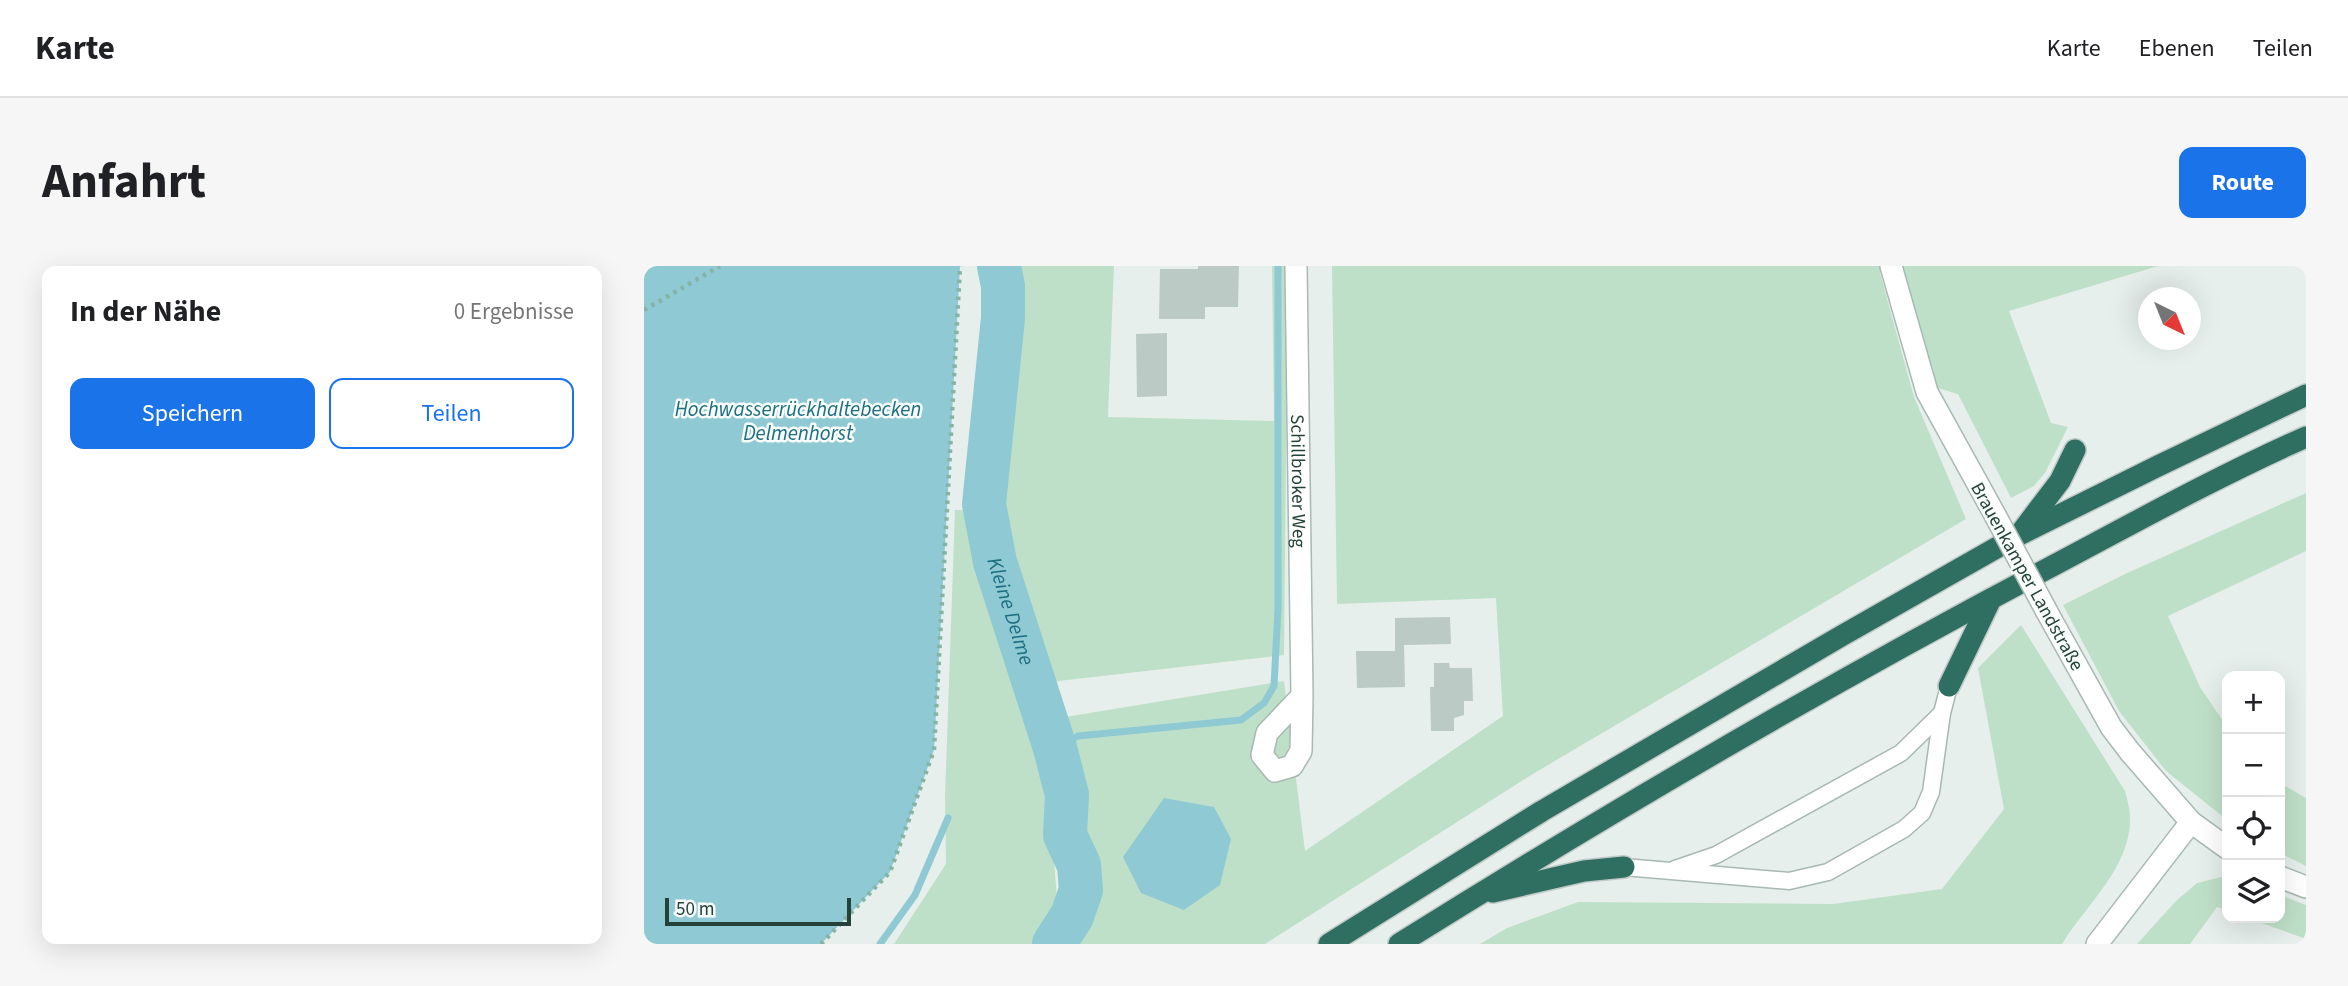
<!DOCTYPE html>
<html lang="de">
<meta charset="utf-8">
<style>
body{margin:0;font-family:"Source Sans 3",sans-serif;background:#f6f6f6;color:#202124}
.controls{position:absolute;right:21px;bottom:21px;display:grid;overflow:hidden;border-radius:14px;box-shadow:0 7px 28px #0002}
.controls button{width:63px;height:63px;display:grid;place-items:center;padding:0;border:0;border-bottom:2px solid #e0e0e0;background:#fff;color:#202124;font:35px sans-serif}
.compass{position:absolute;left:1494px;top:21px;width:63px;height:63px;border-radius:50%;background:#fff;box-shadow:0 7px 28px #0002;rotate:137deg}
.scale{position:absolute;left:21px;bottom:18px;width:186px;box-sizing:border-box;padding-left:7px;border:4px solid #24423a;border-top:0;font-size:19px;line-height:24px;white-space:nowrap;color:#24423a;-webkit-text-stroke:5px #f7fbf9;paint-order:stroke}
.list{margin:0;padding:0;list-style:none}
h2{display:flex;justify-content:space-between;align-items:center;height:91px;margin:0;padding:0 28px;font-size:30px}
h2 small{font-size:23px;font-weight:400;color:#757577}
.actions{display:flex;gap:14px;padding:21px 28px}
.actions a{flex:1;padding:16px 0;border:2px solid #1a73e8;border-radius:14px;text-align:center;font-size:24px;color:#1a73e8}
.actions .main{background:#1a73e8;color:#fff}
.icon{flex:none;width:38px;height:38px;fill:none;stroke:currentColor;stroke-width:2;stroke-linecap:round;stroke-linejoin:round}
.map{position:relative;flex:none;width:1662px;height:678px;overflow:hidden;border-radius:14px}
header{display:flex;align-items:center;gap:42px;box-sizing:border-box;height:98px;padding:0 35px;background:#fff;border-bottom:2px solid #e0e0e0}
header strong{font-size:33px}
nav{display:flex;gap:38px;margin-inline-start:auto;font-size:24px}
.intro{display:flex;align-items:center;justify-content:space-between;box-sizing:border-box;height:168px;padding:0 42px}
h1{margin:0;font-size:49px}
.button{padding:18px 32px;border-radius:14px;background:#1a73e8;color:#fff;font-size:24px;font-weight:700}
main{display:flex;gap:42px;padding:0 42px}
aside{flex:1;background:#fff;border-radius:14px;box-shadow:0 7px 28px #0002}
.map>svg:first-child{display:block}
.green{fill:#bfe0c8}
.water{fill:#8ec9d4}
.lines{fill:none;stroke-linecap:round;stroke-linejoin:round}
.stream{stroke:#8ec9d4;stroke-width:7}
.river{stroke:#8ec9d4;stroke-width:44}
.building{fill:#bbcac4}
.service-casing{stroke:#a8b8b2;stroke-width:19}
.minor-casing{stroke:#a8b8b2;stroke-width:24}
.motorway-casing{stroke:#c2cac8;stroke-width:24}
.path{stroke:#86b3a5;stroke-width:4.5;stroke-dasharray:3.5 5;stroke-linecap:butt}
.service{stroke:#fff;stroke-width:16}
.minor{stroke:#fff;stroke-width:21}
.motorway{stroke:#2f6f62;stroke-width:21}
.minor-bridge-casing{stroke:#a8b8b2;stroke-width:24;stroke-linecap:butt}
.minor-bridge{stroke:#fff;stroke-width:21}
.labels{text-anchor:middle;stroke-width:5;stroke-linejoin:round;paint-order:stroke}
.street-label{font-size:19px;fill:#24423a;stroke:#f7fbf9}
.water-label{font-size:21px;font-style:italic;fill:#1c6f80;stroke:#f7fbf9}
</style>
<header>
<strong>Karte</strong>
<nav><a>Karte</a><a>Ebenen</a><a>Teilen</a></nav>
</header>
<div class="intro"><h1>Anfahrt</h1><a class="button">Route</a></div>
<main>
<aside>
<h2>In der Nähe<small>0 Ergebnisse</small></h2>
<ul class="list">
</ul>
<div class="actions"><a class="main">Speichern</a><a>Teilen</a></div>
</aside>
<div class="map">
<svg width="1662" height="678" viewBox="0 0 1662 678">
<rect width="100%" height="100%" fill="#e6efeb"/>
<g class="green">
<path d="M362,0H470L464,151L630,155L628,0H644L640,389L406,416L354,237L364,29Z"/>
<path d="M688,0H1237L1236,7L1270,131L1322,253L892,506L621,678H422L447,608L421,451L640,415L661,585L859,450L852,332L693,338Z"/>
<path d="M1256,0H1514L1365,45L1407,157L1424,161L1401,207L1390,220L1367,232L1314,128L1287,120Z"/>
<path d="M1662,227V285L1524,350L1556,421L1583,461V554L1522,505L1475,445L1419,339L1481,308Z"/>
<path d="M311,244H321L406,500L407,551L413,634L395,678H250L302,598L301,531Z"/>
<path d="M1377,359L1481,525C1483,533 1486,543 1486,552C1487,601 1442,639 1418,678H836L863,662L934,636L1189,638L1298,623L1360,543L1334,402Z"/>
<path d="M1636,517L1662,532V600L1636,587Z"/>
<path d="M1581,610H1583V644L1573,641L1546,678H1493L1532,635L1553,617Z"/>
<path d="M1636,629L1662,639V673L1604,652H1636Z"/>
</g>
<g class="water">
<path d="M0,0H316L290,484L246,606L177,678H0Z"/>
<path d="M520,532L570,541L587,573L576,619L540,644L497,627L479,591Z"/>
</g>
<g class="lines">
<g class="stream">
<path d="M411,482L434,470L597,454L620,437L630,420L634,343V0"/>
<path d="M236,678L271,629L304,552"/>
</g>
<path class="river" id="s1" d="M355,0L359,20V52L340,238L351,296L411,482L423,529L421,569L435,599L437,624L428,650L410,678"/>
</g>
<g class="building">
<path d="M554,0H595L594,41H561V53H515L516,3H554Z"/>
<path d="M523,67V130L493,131L492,68Z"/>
<path d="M806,351L807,378L760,379L761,421L713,422L712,385H751V352Z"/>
<path d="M790,397H805L806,402H828L829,435H820V449L810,452V465H787L786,421H790Z"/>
</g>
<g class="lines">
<g class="service-casing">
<g id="service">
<path d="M980,601L1145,615L1184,606L1260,563L1278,547L1287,526L1298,447L1305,420"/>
<path d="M1031,603L1072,589L1257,487L1298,447"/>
</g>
</g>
<g class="minor-casing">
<g id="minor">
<path id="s2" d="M652,0L658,430L657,485L648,500L631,505L618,489L623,467L658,430"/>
<path d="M1247,0L1283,126L1351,249"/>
<path d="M1403,346L1467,461L1486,486L1547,556L1583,582"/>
<path d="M1636,611L1662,621"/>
<path d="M1453,678L1547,556"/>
</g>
</g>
<g class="motorway-casing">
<g id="motorway">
<path d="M1378,265L1416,215L1431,184"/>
<path d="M1305,420L1347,333"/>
<path d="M849,626L940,605L980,601"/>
<path d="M685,678L898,545L1199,369L1375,269L1514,200L1662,129"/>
<path d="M755,678C966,546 1179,421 1399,305C1486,259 1572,211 1662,171"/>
</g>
</g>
<g class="path">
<path d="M0,44L76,0"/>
<path d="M177,678L246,606L290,484L316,0"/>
</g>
<use href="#service" class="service"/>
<use href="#minor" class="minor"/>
<use href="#motorway" class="motorway"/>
<g class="minor-bridge-casing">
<path id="minor-bridge" d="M1351,249L1403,346"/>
</g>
<use href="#minor-bridge" class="minor-bridge"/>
</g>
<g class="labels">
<g class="street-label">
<text dy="7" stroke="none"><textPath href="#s2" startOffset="215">Schillbroker Weg</textPath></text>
<text transform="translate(1384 310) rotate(61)" y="7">Brauenkamper Landstraße</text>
</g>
<g class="water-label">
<text x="154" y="150">Hochwasserrückhaltebecken<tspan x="154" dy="24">Delmenhorst</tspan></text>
<text dy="7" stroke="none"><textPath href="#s1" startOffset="350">Kleine Delme</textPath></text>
</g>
</g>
</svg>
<div class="controls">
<button>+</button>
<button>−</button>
<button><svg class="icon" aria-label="locate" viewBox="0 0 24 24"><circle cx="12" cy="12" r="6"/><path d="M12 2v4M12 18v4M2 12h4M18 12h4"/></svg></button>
<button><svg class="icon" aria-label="layers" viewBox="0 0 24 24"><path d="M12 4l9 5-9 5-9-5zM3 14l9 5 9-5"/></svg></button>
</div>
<svg class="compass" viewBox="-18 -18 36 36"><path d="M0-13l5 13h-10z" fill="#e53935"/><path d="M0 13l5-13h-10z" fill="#757577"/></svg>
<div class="scale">50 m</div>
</div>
</main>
